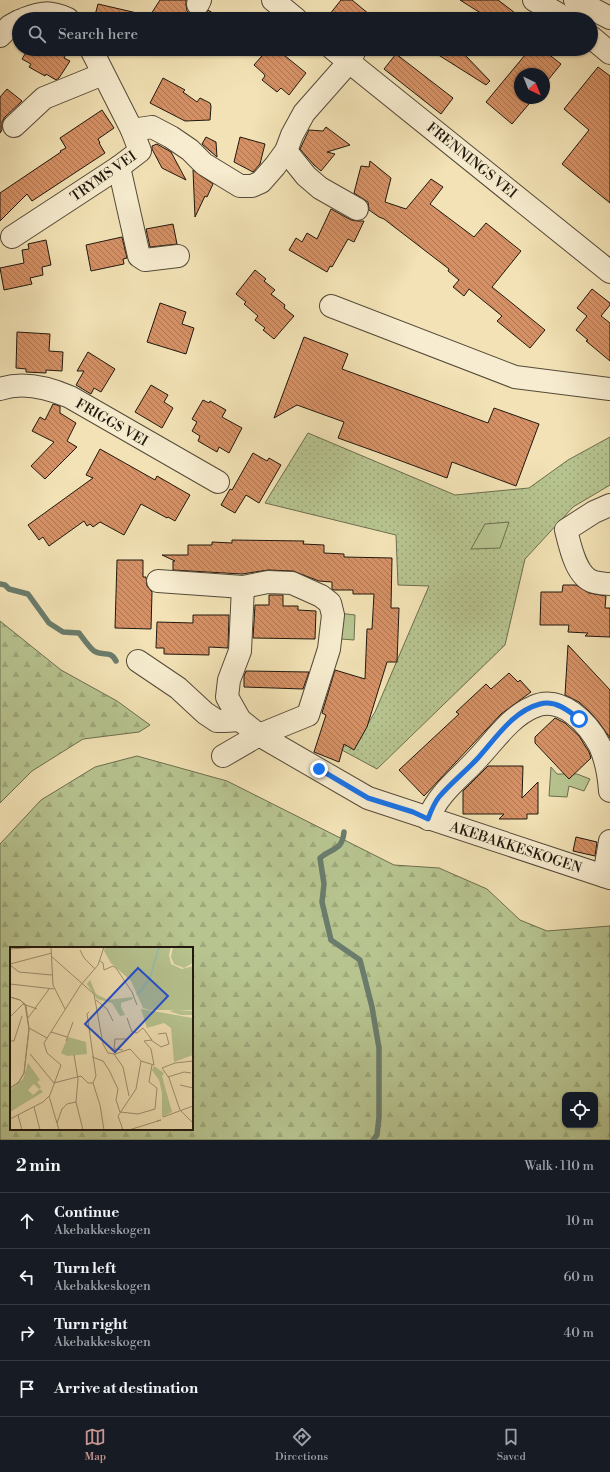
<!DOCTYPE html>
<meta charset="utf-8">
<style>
body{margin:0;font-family:"Libre Bodoni",serif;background:#242831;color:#f1f3f6}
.controls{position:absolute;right:12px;bottom:12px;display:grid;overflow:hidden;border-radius:8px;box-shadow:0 1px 3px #0004}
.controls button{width:36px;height:36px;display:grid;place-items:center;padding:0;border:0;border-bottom:1px solid #363941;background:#171b24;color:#f1f3f6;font:20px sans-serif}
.compass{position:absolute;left:514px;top:68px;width:36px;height:36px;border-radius:50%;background:#171b24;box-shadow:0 1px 3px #0004;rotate:137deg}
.stop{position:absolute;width:12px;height:12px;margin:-9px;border:3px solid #1a73e8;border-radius:50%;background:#fff}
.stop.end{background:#1a73e8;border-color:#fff;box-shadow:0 1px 4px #0008}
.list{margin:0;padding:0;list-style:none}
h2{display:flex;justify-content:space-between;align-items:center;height:52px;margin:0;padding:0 16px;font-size:17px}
h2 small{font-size:13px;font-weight:400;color:#9ea1a6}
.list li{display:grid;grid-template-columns:26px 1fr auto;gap:12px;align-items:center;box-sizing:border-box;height:56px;padding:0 16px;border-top:1px solid #363941}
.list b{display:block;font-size:15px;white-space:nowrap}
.list p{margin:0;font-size:13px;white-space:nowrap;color:#9ea1a6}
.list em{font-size:13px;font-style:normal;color:#9ea1a6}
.icon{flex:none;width:22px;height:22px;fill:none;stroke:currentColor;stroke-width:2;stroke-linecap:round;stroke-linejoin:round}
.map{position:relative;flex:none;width:610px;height:1140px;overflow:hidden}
.search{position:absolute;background:#171b24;box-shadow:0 1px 3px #0004;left:12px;right:12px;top:12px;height:44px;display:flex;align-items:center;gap:10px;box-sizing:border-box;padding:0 14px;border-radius:22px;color:#9ea1a6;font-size:15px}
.sheet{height:276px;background:#171b24}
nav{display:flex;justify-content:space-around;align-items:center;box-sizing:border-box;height:56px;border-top:1px solid #363941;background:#171b24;font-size:11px;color:#9ea1a6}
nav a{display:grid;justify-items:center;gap:2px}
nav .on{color:#c59692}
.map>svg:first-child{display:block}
.grass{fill:url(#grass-dots);stroke:#6c6e4f}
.forest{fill:url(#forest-firs);stroke:#6c6e4f;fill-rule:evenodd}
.park{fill:#b7c490;stroke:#6c6e4f}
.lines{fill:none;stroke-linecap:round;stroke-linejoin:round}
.stream{stroke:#6a7c6c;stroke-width:5.5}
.building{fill:url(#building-back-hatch);stroke:#20180e}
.minor-casing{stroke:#544a38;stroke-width:24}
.minor{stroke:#f7eccf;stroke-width:22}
.route{stroke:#1a73e8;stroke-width:5}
.labels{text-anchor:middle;stroke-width:3;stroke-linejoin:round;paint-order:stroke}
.street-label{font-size:14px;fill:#20180e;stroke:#f7eccf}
.inset-river{fill:none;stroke:#9cbeaa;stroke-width:2}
.inset-road{fill:none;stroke:#9e9172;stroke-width:1}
.view{fill:#1d4ed8;fill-opacity:0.15;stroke:#1d4ed8;stroke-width:2}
.inset-edge{fill:none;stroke:#20180e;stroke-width:2}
</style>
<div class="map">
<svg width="610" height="1140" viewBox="0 0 610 1140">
<defs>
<pattern id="grass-dots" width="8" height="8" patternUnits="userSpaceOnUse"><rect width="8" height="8" fill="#b7c490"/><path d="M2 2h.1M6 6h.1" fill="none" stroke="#9da87b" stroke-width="1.8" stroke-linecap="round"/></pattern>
<pattern id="forest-firs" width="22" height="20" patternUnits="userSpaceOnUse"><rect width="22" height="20" fill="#b7c490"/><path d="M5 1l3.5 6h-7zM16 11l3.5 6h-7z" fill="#9da87b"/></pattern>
<pattern id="building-back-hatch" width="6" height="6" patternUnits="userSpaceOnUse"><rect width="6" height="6" fill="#d59165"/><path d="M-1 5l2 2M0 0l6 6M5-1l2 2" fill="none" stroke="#ac7552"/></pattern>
</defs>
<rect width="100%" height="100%" fill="#f2e2b5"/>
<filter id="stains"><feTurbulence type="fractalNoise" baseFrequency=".005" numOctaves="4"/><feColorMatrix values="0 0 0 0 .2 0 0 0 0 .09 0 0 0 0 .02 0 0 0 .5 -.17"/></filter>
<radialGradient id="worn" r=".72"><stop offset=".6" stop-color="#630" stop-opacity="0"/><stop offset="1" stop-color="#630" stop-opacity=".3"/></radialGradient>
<path class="grass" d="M308,433L455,495L529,488L568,460L610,437V485L573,507L525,559L505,645L377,769L340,749L361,735L375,712L429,586L398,585L396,535L265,503Z"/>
<g class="forest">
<path d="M0,621L61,670L117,701L150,725L139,732L83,739L32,771L0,803Z"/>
<path d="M137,756L227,781L394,865L439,868L487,889L520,920L547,931L610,926V1140H0V844L41,800L95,767ZM11,948H192V1129H11ZM565,1095H595V1125H565Z"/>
</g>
<g class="park">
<path d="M509,522L500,548L471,549L485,524Z"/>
<path d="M339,613L355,615L354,640L341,639Z"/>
<path d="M551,767L557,774H577L590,779L584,791L569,786L567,797L549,796Z"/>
</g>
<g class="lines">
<g class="stream">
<path d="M0,584L5,585L9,589L28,594L49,623L63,632L79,633C83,638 88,646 94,651C103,657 110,649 116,661"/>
<path d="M344,832C342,852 332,847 320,858L324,884L322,902L331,940L360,960L372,1007L379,1048V1117L377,1135L373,1140"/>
</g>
</g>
<g class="building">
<path d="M160,0H186V5L187,11L192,15L199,16L205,15L208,10L222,19H159L151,14Z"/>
<path d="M341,0H352L375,19H326Z"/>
<path d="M460,0H498L523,19H490Z"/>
<path d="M98,4L137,13V19H94Z"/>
<path d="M28,49H69L64,58L70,61L59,78L56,80L46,74L45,76L29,67L31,64L22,59Z"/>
<path d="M268,49H290L284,55L306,73L289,95L281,88L277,92L262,80L265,76L264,74L254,65Z"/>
<path d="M429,49H471L466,56L490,81L486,85Z"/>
<path d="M530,49H542L561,64L544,85V74H520V98H534L512,124L486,102Z"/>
<path d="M396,54L453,98L441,114L384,69Z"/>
<path d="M598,67L610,76V203L562,164L589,130L564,109Z"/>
<path d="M163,78L185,90L183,92L197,102L200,98L210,103L211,106L210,120L185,121L150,103Z"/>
<path d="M7,89L22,101L5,117L2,122V130L0,133V97Z"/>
<path d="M102,110L114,128L98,139L100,143H99L105,153L32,201L27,194L0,221V193L61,152L60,151L66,148L60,138Z"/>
<path d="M326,127L350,145L327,152L335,154L321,171L314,165L300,149L309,130L323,131Z"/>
<path d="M206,137L216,142L217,157L202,144Z"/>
<path d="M240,137L265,144L260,164L253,172L234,162Z"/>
<path d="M157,144L171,152L186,180L162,168L152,149V146Z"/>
<path d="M370,161L391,178L385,202L406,209L431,179L443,187L430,204L474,237L486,223L521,251L492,287L545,330L530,348L497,321L502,316L469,289L464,296L453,287L459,280L448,271L449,269L384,219L379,217L369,210L368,202L354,193L361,166L369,167Z"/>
<path d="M193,170L213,184L207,197L205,196L195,217Z"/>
<path d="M331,209L351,220L357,221H364L354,242L348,239L332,267L330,266L327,272L289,250L296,238L302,242L307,233L317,239Z"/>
<path d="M173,224L177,244L150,247L146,229Z"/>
<path d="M122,237L127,258L123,259L124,264L91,271L86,245Z"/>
<path d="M46,240L51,265L42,267L43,275L30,278L32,284L4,290L0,268L24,263L22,250L29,249L28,244Z"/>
<path d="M255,270L266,279L264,281L275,290L271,294L285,305L284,308L294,316L274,339L263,330L265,328L255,320L258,316L244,304L246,302L236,294Z"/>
<path d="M592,289L610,303V305L601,316L610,323V361L586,341L588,340L576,330L587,316L577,308Z"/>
<path d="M160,303L186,312L182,324L194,328L186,354L147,342Z"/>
<path d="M17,332L50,334L49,351L63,352L62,371L46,370V373L26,372V369L16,368Z"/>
<path d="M304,337L348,354L342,369L488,423L494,408L539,424L516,486L452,462L447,478L377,452L338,438L344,422L297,405L274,418Z"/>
<path d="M88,352L115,369L101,392L94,388L91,394L76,385L84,371H77Z"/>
<path d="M151,385L168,395L164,402L173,408L162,428L135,412Z"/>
<path d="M203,400L209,403L210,401L226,410L222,417L242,428L229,453L219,447L217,452L198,441L200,436L192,431L197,422L192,419Z"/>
<path d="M53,404L60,406V413L76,423L67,441L77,447L45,479L31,466L54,442L32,431L40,417L45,420Z"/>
<path d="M100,449L155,480L157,476L190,495L175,521L168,517L167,518L141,504L124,535L100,522L93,527L90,524L87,526L84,521L49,546L43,537L39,540L28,525L93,478L86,475Z"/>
<path d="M253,453L267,461L269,458L281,465L259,503L246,495L235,513L221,505L230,489L232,490Z"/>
<path d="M232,540L304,541L303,544L324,545V553L344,554V557L392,558L391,608H399L397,662H387L367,727L354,750L344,744L339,762L314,752L326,715L322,713L335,670L365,679L367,629H372L374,594H353V590H334L332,589V582L319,581L293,571L268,570L242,574L173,570V561H175L162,555H188V545H212V542L232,543Z"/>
<path d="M117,560H143V577H146L147,586L152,592L151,629L115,628Z"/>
<path d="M563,585H576L589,593L606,596L605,608H610V637L585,636L588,633L568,632L569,625H540L541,592H562Z"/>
<path d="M269,595H283V606H298V610L316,611L315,639L253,638L255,605H269Z"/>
<path d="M193,615H229L228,648L209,647V655L164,654V648H156L157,622L193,623Z"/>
<path d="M568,645L610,690V738L598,721L589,711L579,702L565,695Z"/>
<path d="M246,671L309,672L303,689L244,687V676Z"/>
<path d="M509,673L518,682L520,680L531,692L501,714L424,796L399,770L459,714L456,712L486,684L491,689Z"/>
<path d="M555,718L565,723L579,736L589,752L591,758L569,779L535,743V737Z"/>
<path d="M488,766H523L522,798L538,782V814H527V819H499L504,814H463V791Z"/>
<path d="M576,837L597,842L595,856L573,851Z"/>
</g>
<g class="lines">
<g class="minor-casing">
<g id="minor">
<path d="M273,0L296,19"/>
<path d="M534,0L567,19"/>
<path d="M575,0L610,18"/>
<path d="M198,4L200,0"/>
<path d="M24,19C41,12 50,11 68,19"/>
<path d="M0,36L10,26L19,21"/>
<path d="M591,37L610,53"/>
<path d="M333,49L610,272"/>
<path d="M14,126L44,98L103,74"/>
<path d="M132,130L152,127L171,137L190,150L204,164L240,186H252L261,182L275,166L286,151L292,135L304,113L349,62L355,50"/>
<path d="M286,151L306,176L320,188L357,209"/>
<path d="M119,167L139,256L145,260L178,256"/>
<path d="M12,237L119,167L140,151L132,130L91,49"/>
<path d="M331,306L515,377L610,389"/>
<path d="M0,389C23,381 49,388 70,397L218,482"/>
<path d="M610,505L594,512L566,530C570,546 576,577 594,582C599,583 605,584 610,584"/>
<path d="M158,581L243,587L268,582L292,583L321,596L330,603L333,615L329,649L308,715L259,735L223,756"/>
<path d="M243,587L240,651L229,680L227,697L240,720L259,735L368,798L610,878"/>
<path d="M138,661L178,688L205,713L217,721H225L240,720"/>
<path d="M428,819C439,792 459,779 478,758C495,740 510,717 533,707C561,694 588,723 600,746C606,760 609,776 610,791"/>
<path d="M604,876L610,841"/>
</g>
</g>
<use href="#minor" class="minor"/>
</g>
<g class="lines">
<path class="route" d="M319,769L368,798L413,812L428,819C431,811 434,803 439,797C451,783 466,771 478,758C496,738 513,711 540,704C555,700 568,710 579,719"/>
</g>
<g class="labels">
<g class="street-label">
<text transform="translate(472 160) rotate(39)" y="5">FRENNINGS VEI</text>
<text transform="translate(103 176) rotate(-35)" y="5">TRYMS VEI</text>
<text transform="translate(112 422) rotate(30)" y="5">FRIGGS VEI</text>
<text transform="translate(516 847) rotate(18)" y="5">AKEBAKKESKOGEN</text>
</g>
</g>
<g transform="translate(10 947)">
<rect width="183" height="183" fill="#f2e2b5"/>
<path d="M80,33L86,47L98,53L122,50L123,52L111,56V60L115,68L110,69L102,56L87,52L77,37Z" fill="#b7c490"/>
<path d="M95,0H161L159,8L161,17L172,22L183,19V63H140L133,61L121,34L101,16L94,4ZM163,0H183V16L174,21L164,17L161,10ZM131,62L183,71V108L164,115L161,81L154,76L137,81ZM166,63L183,64V68H171L159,64Z" fill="#b7c490"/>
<path d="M58,90L76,95L77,107L57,109L51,106ZM18,116L30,133L27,135L31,140L29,142L24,137L18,143L23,148L30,142L33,145L0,165V143L13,132ZM144,119L154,126L152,129L162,165L152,170V146L149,133L142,123Z" fill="#b7c490"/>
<path class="inset-river" d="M127,48L140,31L149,0"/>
<path class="inset-road" d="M41,0L43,38L55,62M0,2L30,0M70,3L74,11L85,22M42,10L84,47L93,97L98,106L105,107L120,102L131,114L144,118L141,102L134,94L141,93L151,100L159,97L156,86L148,87M90,14L93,16L94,23L103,19L106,21L122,45L127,58M0,17L42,6M0,18L9,25L42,28M0,37L44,42M0,50L10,53L15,58L19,82L14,126L8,136L0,141M0,50L10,53L16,58L19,82L14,126L9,135L0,141M86,53L97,62L103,74M0,70L13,57L27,62M18,71L39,42M117,71L122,85L127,86L133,81L142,93M19,81L37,91M41,85L57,90M0,94H4L12,69M56,94L63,75M113,103L104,102L105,92H116M20,107L44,136L71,129L78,136H83L86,129L77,67L79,65M104,107L113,120L119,149M64,108L68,132L66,155L73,183M82,110L93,114L99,123L108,142L106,153L110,165L128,167L145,162L147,141L139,135L142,118M183,114L165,116L152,121L159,131L170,163L183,176M158,130L174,125L181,126M83,136L90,158L94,183M170,138L183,141M39,149L49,183M24,160L30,183M8,168L12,183M153,170L183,159M0,172L33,155L40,148L51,118L37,106L34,96L70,39L88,18L94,0M47,176L52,162L57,157L66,155M113,183L108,169L126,142L131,114M119,183L151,173L147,174"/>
<path class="view" d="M128,21L158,49L105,105L75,77Z"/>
<rect width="183" height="183" class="inset-edge"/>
</g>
<rect width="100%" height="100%" filter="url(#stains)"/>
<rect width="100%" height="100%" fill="url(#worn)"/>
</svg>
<div class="controls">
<button><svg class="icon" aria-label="locate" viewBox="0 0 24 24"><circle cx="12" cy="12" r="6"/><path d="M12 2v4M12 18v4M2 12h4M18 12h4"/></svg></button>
</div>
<svg class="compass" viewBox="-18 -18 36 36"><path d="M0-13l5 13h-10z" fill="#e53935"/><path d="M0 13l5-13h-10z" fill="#9ea1a6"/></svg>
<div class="stop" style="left:579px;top:719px"></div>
<div class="stop end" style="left:319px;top:769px"></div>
<div class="search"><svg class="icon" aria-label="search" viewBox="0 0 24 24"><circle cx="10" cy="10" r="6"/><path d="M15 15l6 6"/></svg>Search here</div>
</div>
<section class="sheet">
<h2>2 min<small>Walk · 110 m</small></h2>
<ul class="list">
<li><svg class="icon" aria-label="ahead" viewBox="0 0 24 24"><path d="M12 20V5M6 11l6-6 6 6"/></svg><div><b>Continue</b><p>Akebakkeskogen</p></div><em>10 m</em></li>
<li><svg class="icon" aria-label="left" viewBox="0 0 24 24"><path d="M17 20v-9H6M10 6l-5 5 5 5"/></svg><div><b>Turn left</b><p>Akebakkeskogen</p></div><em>60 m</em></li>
<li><svg class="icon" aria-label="right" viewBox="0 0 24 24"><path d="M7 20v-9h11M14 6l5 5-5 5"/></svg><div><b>Turn right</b><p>Akebakkeskogen</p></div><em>40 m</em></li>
<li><svg class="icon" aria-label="arrive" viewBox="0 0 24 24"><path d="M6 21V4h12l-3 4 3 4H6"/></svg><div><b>Arrive at destination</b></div></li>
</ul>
</section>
<nav>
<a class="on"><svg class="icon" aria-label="map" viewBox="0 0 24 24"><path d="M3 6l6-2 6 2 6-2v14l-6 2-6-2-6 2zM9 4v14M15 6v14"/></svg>Map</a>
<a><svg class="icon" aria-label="directions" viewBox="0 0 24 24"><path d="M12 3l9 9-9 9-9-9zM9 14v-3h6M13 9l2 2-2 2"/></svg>Directions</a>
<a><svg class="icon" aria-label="saved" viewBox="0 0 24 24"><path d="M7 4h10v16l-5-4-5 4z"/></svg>Saved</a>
</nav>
